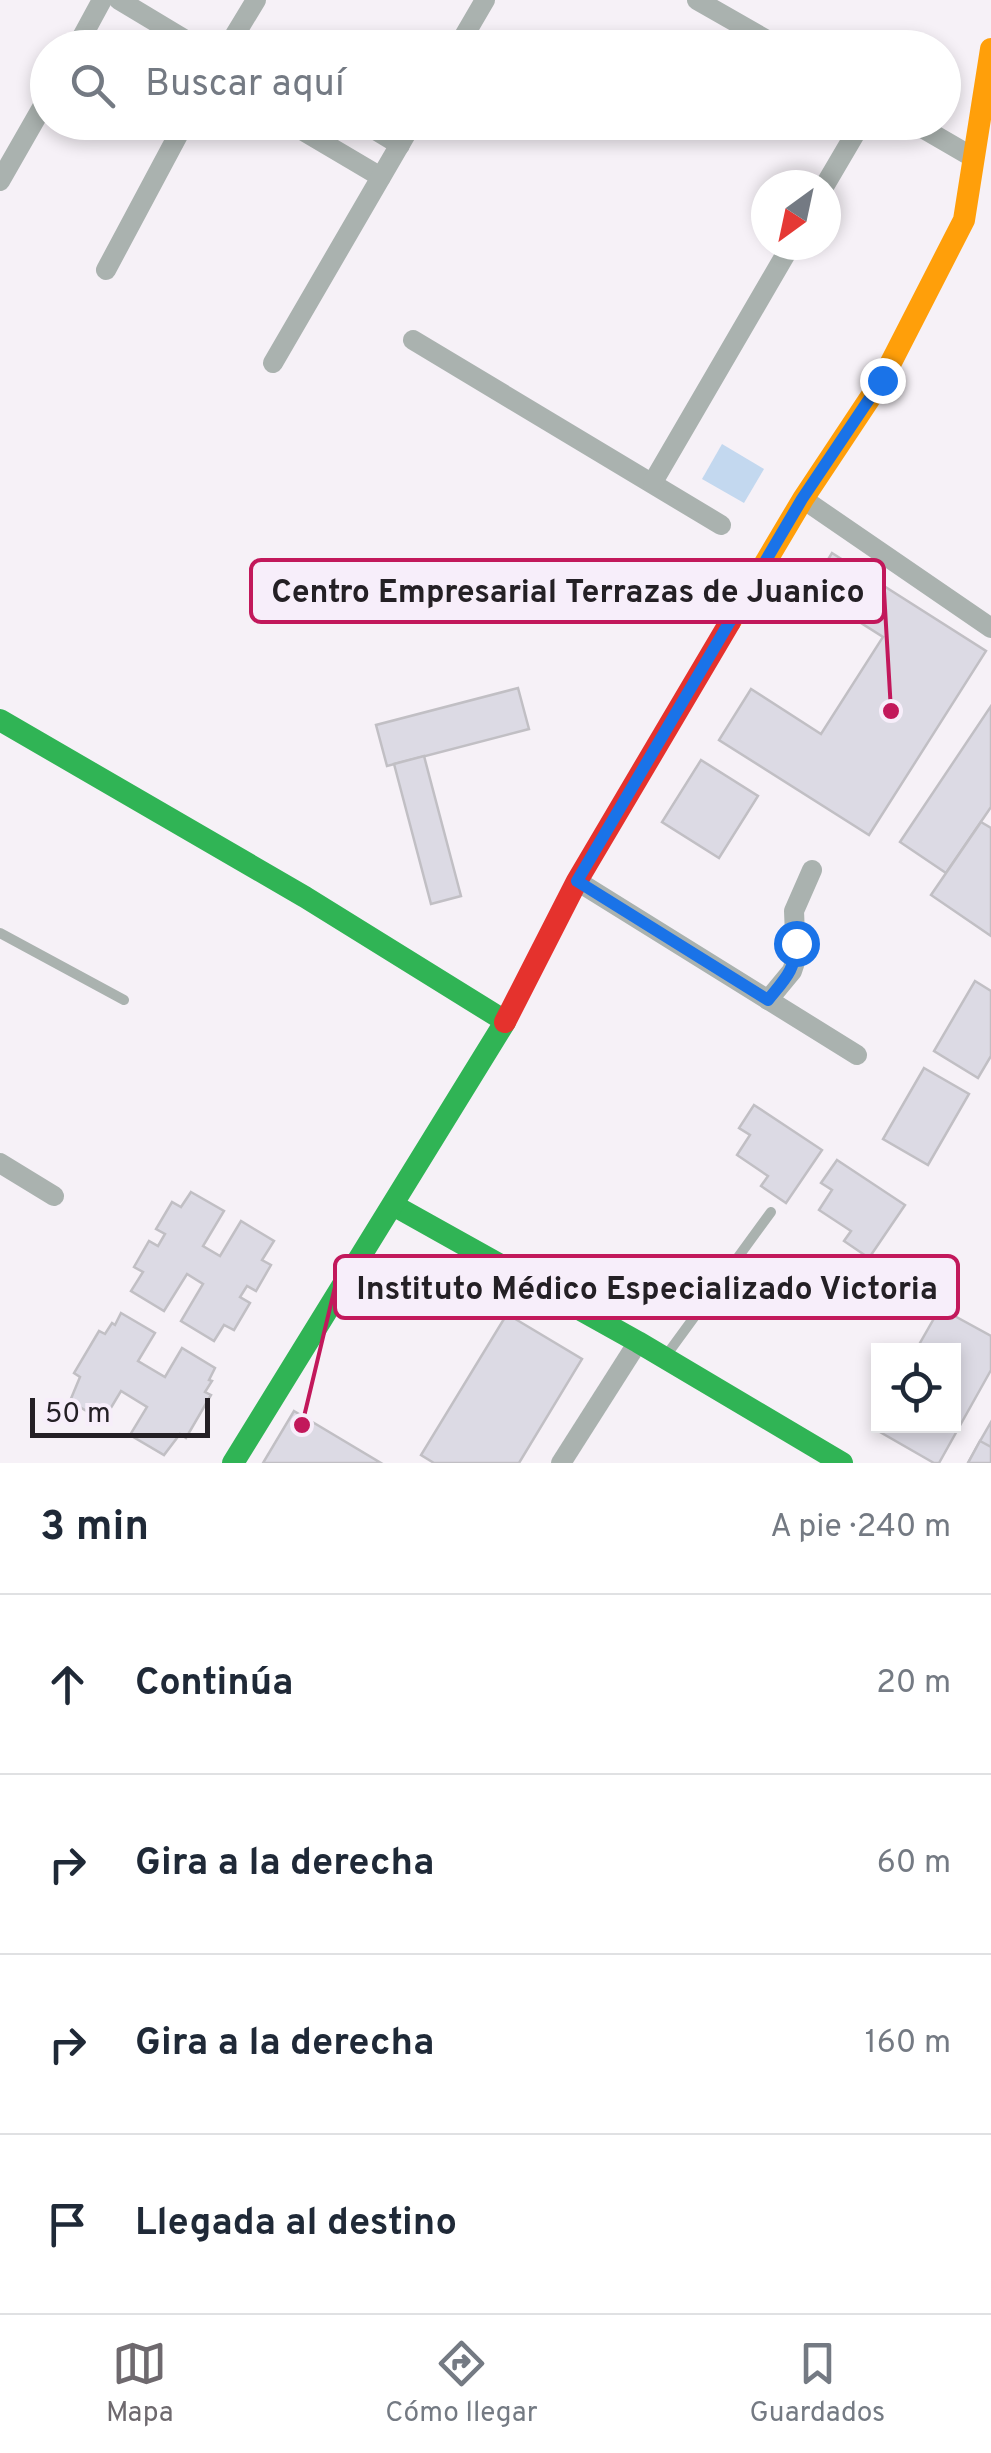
<!DOCTYPE html>
<html lang="es">
<meta charset="utf-8">
<style>
body{margin:0;font-family:Overpass,sans-serif;background:#f6f6f7;color:#1f2937}
.controls{position:absolute;right:30px;bottom:30px;display:grid;overflow:hidden;border-radius:0px;box-shadow:0 5px 15px #0003}
.controls button{width:90px;height:90px;display:grid;place-items:center;padding:0;border:0;border-bottom:2px solid #e0e1e3;background:#fff;color:#1f2937;font:50px sans-serif}
.compass{position:absolute;left:751px;top:170px;width:90px;height:90px;border-radius:50%;background:#fff;box-shadow:0 5px 15px #0003;rotate:213deg}
.scale{position:absolute;left:30px;bottom:25px;width:180px;box-sizing:border-box;padding-left:10px;border:5px solid #242025;border-top:0;font-size:28px;line-height:35px;white-space:nowrap;color:#242025;-webkit-text-stroke:8px #f7eefa;paint-order:stroke}
.stop{position:absolute;width:30px;height:30px;margin:-22px;border:8px solid #1a73e8;border-radius:50%;background:#fff}
.stop.end{background:#1a73e8;border-color:#fff;box-shadow:0 2px 10px #0008}
.list{margin:0;padding:0;list-style:none}
h2{display:flex;justify-content:space-between;align-items:center;height:130px;margin:0;padding:0 40px;font-size:42px}
h2 small{font-size:32px;font-weight:400;color:#747a83}
.list li{display:grid;grid-template-columns:65px 1fr auto;gap:30px;align-items:center;box-sizing:border-box;height:180px;padding:0 40px;border-top:2px solid #e0e1e3}
.list b{display:block;font-size:38px;white-space:nowrap}
.list em{font-size:32px;font-style:normal;color:#747a83}
.icon{flex:none;width:55px;height:55px;fill:none;stroke:currentColor;stroke-width:2;stroke-linecap:round;stroke-linejoin:round}
.map{position:relative;flex:none;width:991px;height:1463px;overflow:hidden}
.search{position:absolute;background:#fff;box-shadow:0 5px 15px #0003;left:30px;right:30px;top:30px;height:110px;display:flex;align-items:center;gap:25px;box-sizing:border-box;padding:0 35px;border-radius:55px;color:#747a83;font-size:38px}
.sheet{height:850px;background:#fff}
nav{display:flex;justify-content:space-around;align-items:center;box-sizing:border-box;height:140px;border-top:2px solid #e0e1e3;background:#fff;font-size:28px;color:#747a83}
nav a{display:grid;justify-items:center;gap:5px}
nav .on{color:#6e696e}
.map>svg:first-child{display:block}
.water{fill:#c3d8ef}
.building{fill:#dcdae4;stroke:#c1bfc4;stroke-width:2.5}
.lines{fill:none;stroke-linecap:round;stroke-linejoin:round}
.lane{stroke:#aab2af;stroke-width:10}
.street{stroke:#aab2af;stroke-width:20}
.fast{stroke:#30b455;stroke-width:22}
.slow{stroke:#ff9f0a;stroke-width:22}
.jam{stroke:#e5322d;stroke-width:22}
.route{stroke:#1a73e8;stroke-width:12}
.leader{fill:none;stroke:#c2185b;stroke-width:4}
.callout-dot{fill:#c2185b;stroke:#f7eefa;stroke-width:4}
.callout{fill:#f7eefa;stroke:#c2185b;stroke-width:4}
.callout-label{font-size:32px;text-anchor:middle;font-weight:bold;fill:#242025}
</style>
<div class="map">
<svg width="991" height="1463" viewBox="0 0 991 1463">
<rect width="100%" height="100%" fill="#f6f1f7"/>
<path class="water" d="M722,444L764,469L744,503L702,479Z"/>
<g class="building">
<path d="M832,553L986,651L869,835L719,740L751,689L821,734L883,637L809,590Z"/>
<path d="M518,688L529,729L387,766L376,725Z"/>
<path d="M991,706V807L946,873L900,842Z"/>
<path d="M424,756L461,896L431,904L394,764Z"/>
<path d="M701,760L758,796L719,858L662,822Z"/>
<path d="M981,822L991,828V936L931,895Z"/>
<path d="M975,981L991,991V1056L978,1078L934,1051Z"/>
<path d="M924,1068L969,1094L928,1165L883,1139Z"/>
<path d="M754,1105L822,1150L786,1203L761,1186L768,1176L737,1155L750,1135L739,1128Z"/>
<path d="M837,1160L905,1205L869,1258L844,1241L851,1231L819,1210L832,1190L821,1183Z"/>
<path d="M191,1192L224,1211L203,1246L220,1256L241,1221L274,1241L262,1260L271,1265L256,1291L247,1286L240,1297L250,1303L234,1330L224,1325L214,1341L181,1321L203,1284L187,1274L164,1311L131,1291L143,1272L134,1267L149,1241L158,1246L165,1234L156,1229L172,1202L181,1207Z"/>
<path d="M940,1308L991,1336V1370L939,1463H934L873,1428L878,1417V1426H954V1350H916Z"/>
<path d="M121,1313L155,1333L138,1361L165,1377L182,1348L215,1368L209,1380L212,1381L205,1392L211,1395L186,1438L180,1434L164,1455L130,1435L147,1407L121,1391L103,1421L70,1401L80,1377L74,1373L99,1331L105,1334L112,1323L115,1325Z"/>
<path d="M507,1314L582,1359L519,1463H434L421,1455Z"/>
<path d="M294,1411L381,1463H263Z"/>
<path d="M991,1422V1463H968L980,1441Z"/>
<path d="M980,1441L991,1447V1463H968Z"/>
</g>
<g class="lines">
<g class="lane">
<path d="M0,933L124,1000"/>
<path d="M668,1353L771,1212"/>
</g>
<g class="street">
<path d="M119,0L199,48"/>
<path d="M697,0L781,48"/>
<path d="M76,48L102,0"/>
<path d="M227,48L256,0"/>
<path d="M457,48L485,0"/>
<path d="M288,122L381,177"/>
<path d="M362,122L400,145"/>
<path d="M912,122L974,158"/>
<path d="M0,181L48,97"/>
<path d="M825,185L862,122"/>
<path d="M106,270L185,122"/>
<path d="M413,340L721,525"/>
<path d="M273,363L413,122"/>
<path d="M653,482L791,245"/>
<path d="M803,499L991,628"/>
<path d="M577,881L857,1055"/>
<path d="M768,1000L792,971L796,959L794,911L812,870"/>
<path d="M0,1163L54,1196"/>
<path d="M561,1463L638,1342"/>
</g>
<g class="fast">
<path d="M0,720L305,897L505,1021"/>
<path d="M393,1205L638,1342L842,1463"/>
<path d="M233,1463L505,1022"/>
</g>
<path class="slow" d="M730,622L803,499L882,380L964,220L991,49"/>
<path class="jam" d="M505,1022L577,881L730,622"/>
</g>
<g class="lines">
<path class="route" d="M796,943C796,970 784,980 768,1000L577,881L802,499L882,380"/>
</g>
<path class="leader" d="M891 711L884 591M302 1425L335 1287"/>
<g class="callout-dot">
<circle cx="891" cy="711" r="10"/>
<circle cx="302" cy="1425" r="10"/>
</g>
<g class="callout">
<rect x="251" y="560" width="633" height="62" rx="10"/>
<rect x="335" y="1256" width="623" height="62" rx="10"/>
</g>
<g class="callout-label">
<text x="568" y="602">Centro Empresarial Terrazas de Juanico</text>
<text x="647" y="1299">Instituto Médico Especializado Victoria</text>
</g>
</svg>
<div class="controls">
<button><svg class="icon" aria-label="locate" viewBox="0 0 24 24"><circle cx="12" cy="12" r="6"/><path d="M12 2v4M12 18v4M2 12h4M18 12h4"/></svg></button>
</div>
<svg class="compass" viewBox="-18 -18 36 36"><path d="M0-13l5 13h-10z" fill="#e53935"/><path d="M0 13l5-13h-10z" fill="#747a83"/></svg>
<div class="scale">50 m</div>
<div class="stop" style="left:796px;top:943px"></div>
<div class="stop end" style="left:882px;top:380px"></div>
<div class="search"><svg class="icon" aria-label="search" viewBox="0 0 24 24"><circle cx="10" cy="10" r="6"/><path d="M15 15l6 6"/></svg>Buscar aquí</div>
</div>
<section class="sheet">
<h2>3 min<small>A pie · 240 m</small></h2>
<ul class="list">
<li><svg class="icon" aria-label="ahead" viewBox="0 0 24 24"><path d="M12 20V5M6 11l6-6 6 6"/></svg><div><b>Continúa</b></div><em>20 m</em></li>
<li><svg class="icon" aria-label="right" viewBox="0 0 24 24"><path d="M7 20v-9h11M14 6l5 5-5 5"/></svg><div><b>Gira a la derecha</b></div><em>60 m</em></li>
<li><svg class="icon" aria-label="right" viewBox="0 0 24 24"><path d="M7 20v-9h11M14 6l5 5-5 5"/></svg><div><b>Gira a la derecha</b></div><em>160 m</em></li>
<li><svg class="icon" aria-label="arrive" viewBox="0 0 24 24"><path d="M6 21V4h12l-3 4 3 4H6"/></svg><div><b>Llegada al destino</b></div></li>
</ul>
</section>
<nav>
<a class="on"><svg class="icon" aria-label="map" viewBox="0 0 24 24"><path d="M3 6l6-2 6 2 6-2v14l-6 2-6-2-6 2zM9 4v14M15 6v14"/></svg>Mapa</a>
<a><svg class="icon" aria-label="directions" viewBox="0 0 24 24"><path d="M12 3l9 9-9 9-9-9zM9 14v-3h6M13 9l2 2-2 2"/></svg>Cómo llegar</a>
<a><svg class="icon" aria-label="saved" viewBox="0 0 24 24"><path d="M7 4h10v16l-5-4-5 4z"/></svg>Guardados</a>
</nav>
